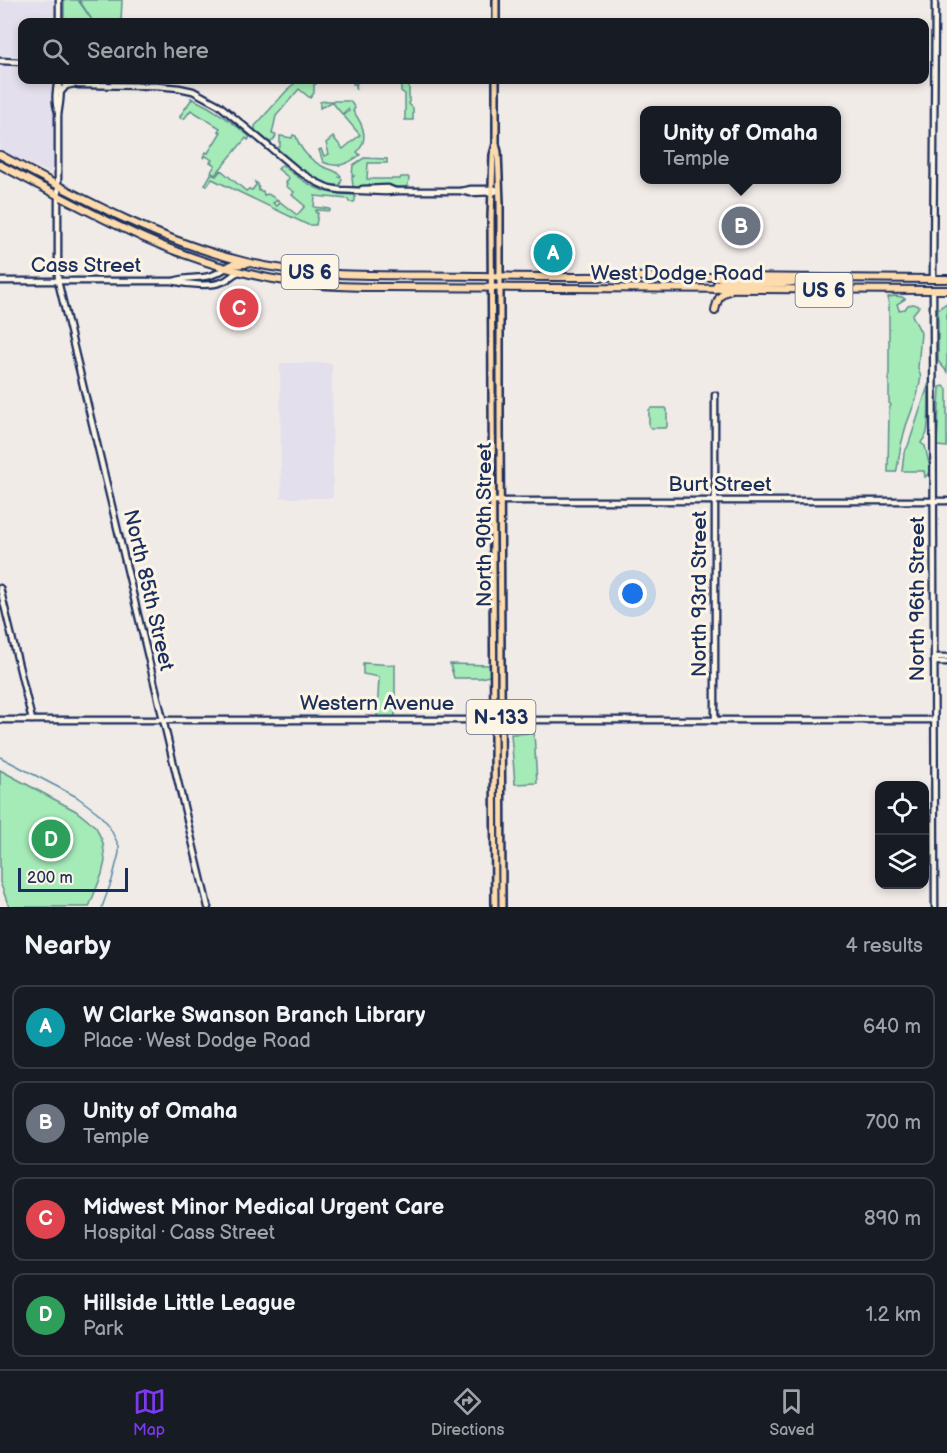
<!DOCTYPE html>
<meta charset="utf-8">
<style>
body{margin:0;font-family:"Balsamiq Sans",sans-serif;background:#20242c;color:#f1f3f6}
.controls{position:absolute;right:18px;bottom:18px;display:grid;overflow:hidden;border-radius:12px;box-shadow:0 3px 9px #0003}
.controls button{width:54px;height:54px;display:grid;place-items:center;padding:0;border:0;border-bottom:2px solid #363941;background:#171b24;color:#f1f3f6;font:30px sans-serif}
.scale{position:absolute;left:18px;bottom:15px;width:110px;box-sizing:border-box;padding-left:6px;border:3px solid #1b2f5e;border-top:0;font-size:16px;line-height:21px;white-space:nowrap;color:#1b2f5e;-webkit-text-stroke:4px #fcf5e5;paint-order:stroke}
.you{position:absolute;left:633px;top:594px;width:21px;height:21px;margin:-15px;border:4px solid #fff;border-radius:50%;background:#1a73e8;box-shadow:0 0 0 9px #1a73e833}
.badge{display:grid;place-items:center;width:39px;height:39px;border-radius:50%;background:#7c3aed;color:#fff;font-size:20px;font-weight:700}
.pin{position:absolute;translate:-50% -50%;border:3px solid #fff;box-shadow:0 2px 6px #0006}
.popup{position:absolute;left:640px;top:106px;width:201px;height:78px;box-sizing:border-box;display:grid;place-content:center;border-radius:12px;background:#171b24;filter:drop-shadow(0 2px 4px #0005);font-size:20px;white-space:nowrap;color:#9ea1a6}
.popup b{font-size:22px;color:#f1f3f6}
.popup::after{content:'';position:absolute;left:50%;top:100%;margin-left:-12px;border:12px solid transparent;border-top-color:#171b24}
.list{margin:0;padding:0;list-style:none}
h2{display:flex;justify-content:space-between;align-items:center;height:78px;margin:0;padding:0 24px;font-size:26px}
h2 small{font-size:20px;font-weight:400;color:#9ea1a6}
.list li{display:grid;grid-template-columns:39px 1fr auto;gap:18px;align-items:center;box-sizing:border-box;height:84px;margin:0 12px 12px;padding:0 12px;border:2px solid #363941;border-radius:12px}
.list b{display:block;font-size:22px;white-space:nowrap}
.list p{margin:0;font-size:20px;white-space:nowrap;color:#9ea1a6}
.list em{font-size:20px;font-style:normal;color:#9ea1a6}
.icon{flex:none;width:33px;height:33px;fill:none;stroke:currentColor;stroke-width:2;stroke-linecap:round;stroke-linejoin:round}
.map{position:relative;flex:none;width:947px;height:907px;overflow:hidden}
.search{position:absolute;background:#171b24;box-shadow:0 3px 9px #0003;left:18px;right:18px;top:18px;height:66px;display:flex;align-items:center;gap:15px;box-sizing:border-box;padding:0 21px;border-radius:12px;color:#9ea1a6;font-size:22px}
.sheet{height:462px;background:#171b24}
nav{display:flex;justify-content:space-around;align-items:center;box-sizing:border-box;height:84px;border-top:2px solid #363941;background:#171b24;font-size:16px;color:#9ea1a6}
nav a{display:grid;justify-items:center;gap:3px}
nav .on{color:#7c3aed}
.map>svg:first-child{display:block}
.built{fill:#e4dfec}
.green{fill:#a5ebb8;stroke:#608d8b;stroke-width:1.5}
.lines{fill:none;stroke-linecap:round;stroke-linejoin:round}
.stream{stroke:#538ca2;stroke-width:1.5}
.tertiary-casing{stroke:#1b2f5e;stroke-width:9}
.secondary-casing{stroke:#1b2f5e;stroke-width:9}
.primary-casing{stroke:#1b2f5e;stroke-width:10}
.trunk-casing{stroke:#1b2f5e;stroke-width:10}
.motorway-casing{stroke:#1b2f5e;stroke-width:10}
.tertiary{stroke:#fcf5e5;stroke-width:4.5}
.secondary{stroke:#fcf5e5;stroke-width:4.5}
.primary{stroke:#fedbac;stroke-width:5}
.trunk{stroke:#fedbac;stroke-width:6}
.motorway{stroke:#fedbac;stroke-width:6}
.labels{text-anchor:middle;stroke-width:6;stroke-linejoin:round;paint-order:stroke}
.shield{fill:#fcf5e5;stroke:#5e6a86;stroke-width:1.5}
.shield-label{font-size:20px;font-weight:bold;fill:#1b2f5e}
.street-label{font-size:21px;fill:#1b2f5e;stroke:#fcf5e5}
</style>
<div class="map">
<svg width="947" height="907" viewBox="0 0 947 907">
<rect width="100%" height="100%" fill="#f1ebe8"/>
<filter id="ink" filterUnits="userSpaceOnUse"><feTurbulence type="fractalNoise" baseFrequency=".0167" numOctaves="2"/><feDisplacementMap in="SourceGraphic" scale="12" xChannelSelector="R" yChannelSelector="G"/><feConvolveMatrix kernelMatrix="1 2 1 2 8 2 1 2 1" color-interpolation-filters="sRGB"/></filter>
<g filter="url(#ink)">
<g class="built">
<path d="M0,0H54V22H22V56H0Z"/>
<path d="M0,66L22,67V80H53V168L50,173L0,150Z"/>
<path d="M280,363H332L333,498H281Z"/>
</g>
<g class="green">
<path d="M64,0H78L92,20L79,0H122L121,22H97L96,21V22H64Z"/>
<path d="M299,80H409V104L413,108V120H405V94L401,91V81H357L356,90V84H353V81H317L316,84H314V93L310,98L299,89L276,116L272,134L276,135C275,139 272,142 269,142L255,131V126L290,87Z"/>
<path d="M191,98C215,109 231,121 250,137L248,140L246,138L215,175L211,172L215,165L210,162L212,160L206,156L204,158L203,157L206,152L208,153L221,132L218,131L220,128L191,110L184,119L180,118V116L191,100H192Z"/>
<path d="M324,101H350L355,108L353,111C363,124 370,139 357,152L360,155C348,164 337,169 323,162L319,150L321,149L324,156L329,154L326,143L333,137L343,149L360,135L343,115L349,111L348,109L342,114L332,102L320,108V102Z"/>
<path d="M293,135L296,136C300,150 311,161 324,167C331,170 336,170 341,176L339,177L342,179L340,185C318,190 291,162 275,148L280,147V136L292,138Z"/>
<path d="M364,158L387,159V163H368L367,179H400L401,177H408L409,178L408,185L406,187H355L353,186L352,178L354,176H352L353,165Z"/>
<path d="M282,165C307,185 321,195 355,195V201L354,202H349L348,199L315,196L314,207L330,209V211L316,210V213H318L316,225H308L212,179L207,186L205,185L211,174L216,176L221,170L246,191L249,189L252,190L256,185L255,182L258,184L259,191H263L264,195L268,194L278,200L273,203L277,206L279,204V201L297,215L305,206L292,195L294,192L286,186L287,184L286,183L289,178L278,169Z"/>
<path d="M896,296L902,297L905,299L897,304L899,310L905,309L908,305L913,304L919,306L918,308L912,315L921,333L918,368L921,377L917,396L906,426L901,445L897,469L896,472H888L889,409L891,405L889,403V305L888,297Z"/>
<path d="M947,303V372L938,361V309Z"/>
<path d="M929,383C928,393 930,427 926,435C925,438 922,440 921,443L925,446L931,472L925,477L924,471H902L904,453L908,446Z"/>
<path d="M944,386L947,389V447L937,446L940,387Z"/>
<path d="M651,408H666L667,410V426L666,428H651L649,426V410Z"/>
<path d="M363,663L395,665V717H377L379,677L363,674Z"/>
<path d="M450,664L490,665V676L480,678H454Z"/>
<path d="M534,733L537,783L515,784L511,734Z"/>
<path d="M0,770L76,811L96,827L103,843L105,861L102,874L89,907H9L0,882Z"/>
</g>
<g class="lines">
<path class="stream" d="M0,757L77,797L97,812L108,824L119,846V853L112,880L102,907"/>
<g class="tertiary-casing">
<g id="tertiary">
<path d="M0,61L22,62"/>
<path d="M65,80L70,83L79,85L157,86L179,88L193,91L219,105L298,171L316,182L329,188L340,190L386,192L395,191H461L470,193L495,192"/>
<path d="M362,189L388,188L395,191"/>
<path d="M461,191L471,189H495"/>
<path d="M933,279L935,0"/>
<path d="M58,281L208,907"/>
<path d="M933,290L935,907"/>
<path d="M715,395V720"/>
<path d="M493,501H947"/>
<path d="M0,588L32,720"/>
<path d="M934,657H947"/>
<path d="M934,662H947"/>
<path d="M0,720H934"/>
</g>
</g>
<g class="secondary-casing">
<g id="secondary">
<path d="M59,0V22"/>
<path d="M58,83C63,93 59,105 58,116V281"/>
<path d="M60,93L66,86L74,84"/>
<path d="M58,112C54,101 56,90 58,80"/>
<path d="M0,281H172C185,284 210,287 222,282C229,280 232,274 239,272"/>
<path d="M174,281C195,274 204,283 226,268"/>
</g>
</g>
<g class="primary-casing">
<g id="primary">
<path d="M496,22V0"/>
<path d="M496,144L498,152L500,203V427L502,907"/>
<path d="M495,907L491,218L493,155L496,144V80"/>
</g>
</g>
<g class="trunk-casing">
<g id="trunk">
<path d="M0,155C79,197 158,241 246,262C324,280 402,274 481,276C559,278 638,276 717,277C789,277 861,279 933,279"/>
<path d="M0,165C83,208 162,255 254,275C296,285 338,287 381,287L933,290"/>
<path d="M226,268L231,265L245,264"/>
<path d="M715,289L717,284L721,283H784L803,281"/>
<path d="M715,311C717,301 719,294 729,291"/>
</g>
</g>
<g class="motorway-casing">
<g id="motorway">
<path d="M933,279H947"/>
<path d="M933,290H947"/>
</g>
</g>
<use href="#tertiary" class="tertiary"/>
<use href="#secondary" class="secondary"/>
<use href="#primary" class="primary"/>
<use href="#trunk" class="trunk"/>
<use href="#motorway" class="motorway"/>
</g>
</g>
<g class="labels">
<g class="shield">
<rect x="281.5" y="255" width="57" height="34" rx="4.5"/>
<rect x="795.5" y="273" width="57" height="34" rx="4.5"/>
<rect x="466.5" y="700" width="69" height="34" rx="4.5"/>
</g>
<g class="shield-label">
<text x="310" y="279">US 6</text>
<text x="824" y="297">US 6</text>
<text x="501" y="724">N-133</text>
</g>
<g class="street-label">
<text x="86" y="272">Cass Street</text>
<text x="677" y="280">West Dodge Road</text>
<text x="720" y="491">Burt Street</text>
<text transform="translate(484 525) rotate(-90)" y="7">North 90th Street</text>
<text transform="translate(149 590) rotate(77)" y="7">North 85th Street</text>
<text transform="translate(699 594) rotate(-90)" y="7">North 93rd Street</text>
<text transform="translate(917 599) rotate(-90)" y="7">North 96th Street</text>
<text x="377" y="710">Western Avenue</text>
</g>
</g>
</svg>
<div class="controls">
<button><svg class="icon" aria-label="locate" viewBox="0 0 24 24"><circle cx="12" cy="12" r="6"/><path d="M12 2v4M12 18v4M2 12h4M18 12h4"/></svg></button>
<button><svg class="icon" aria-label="layers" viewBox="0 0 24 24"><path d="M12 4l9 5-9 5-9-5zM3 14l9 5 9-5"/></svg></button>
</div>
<div class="scale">200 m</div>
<div class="you"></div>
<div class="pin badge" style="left:553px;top:253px;background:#0f9aa8">A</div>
<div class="pin badge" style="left:741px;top:226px;background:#6b7280">B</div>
<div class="popup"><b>Unity of Omaha</b>Temple</div>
<div class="pin badge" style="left:239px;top:308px;background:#e0444e">C</div>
<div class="pin badge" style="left:51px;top:839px;background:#2e9e5b">D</div>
<div class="search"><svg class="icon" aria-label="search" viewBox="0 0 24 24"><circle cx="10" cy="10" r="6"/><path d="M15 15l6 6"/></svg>Search here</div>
</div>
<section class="sheet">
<h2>Nearby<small>4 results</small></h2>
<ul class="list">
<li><span class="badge" style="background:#0f9aa8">A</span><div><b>W Clarke Swanson Branch Library</b><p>Place · West Dodge Road</p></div><em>640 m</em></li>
<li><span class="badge" style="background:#6b7280">B</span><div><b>Unity of Omaha</b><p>Temple</p></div><em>700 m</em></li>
<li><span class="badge" style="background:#e0444e">C</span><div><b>Midwest Minor Medical Urgent Care</b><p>Hospital · Cass Street</p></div><em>890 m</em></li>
<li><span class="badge" style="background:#2e9e5b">D</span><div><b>Hillside Little League</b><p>Park</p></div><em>1.2 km</em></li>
</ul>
</section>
<nav>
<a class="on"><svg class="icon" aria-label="map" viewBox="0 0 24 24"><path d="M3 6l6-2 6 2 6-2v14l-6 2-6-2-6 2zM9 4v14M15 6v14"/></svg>Map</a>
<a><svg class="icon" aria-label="directions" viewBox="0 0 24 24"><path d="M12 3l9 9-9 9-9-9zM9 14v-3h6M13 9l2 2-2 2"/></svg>Directions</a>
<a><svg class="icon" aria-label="saved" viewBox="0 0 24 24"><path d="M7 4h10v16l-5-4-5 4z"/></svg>Saved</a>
</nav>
